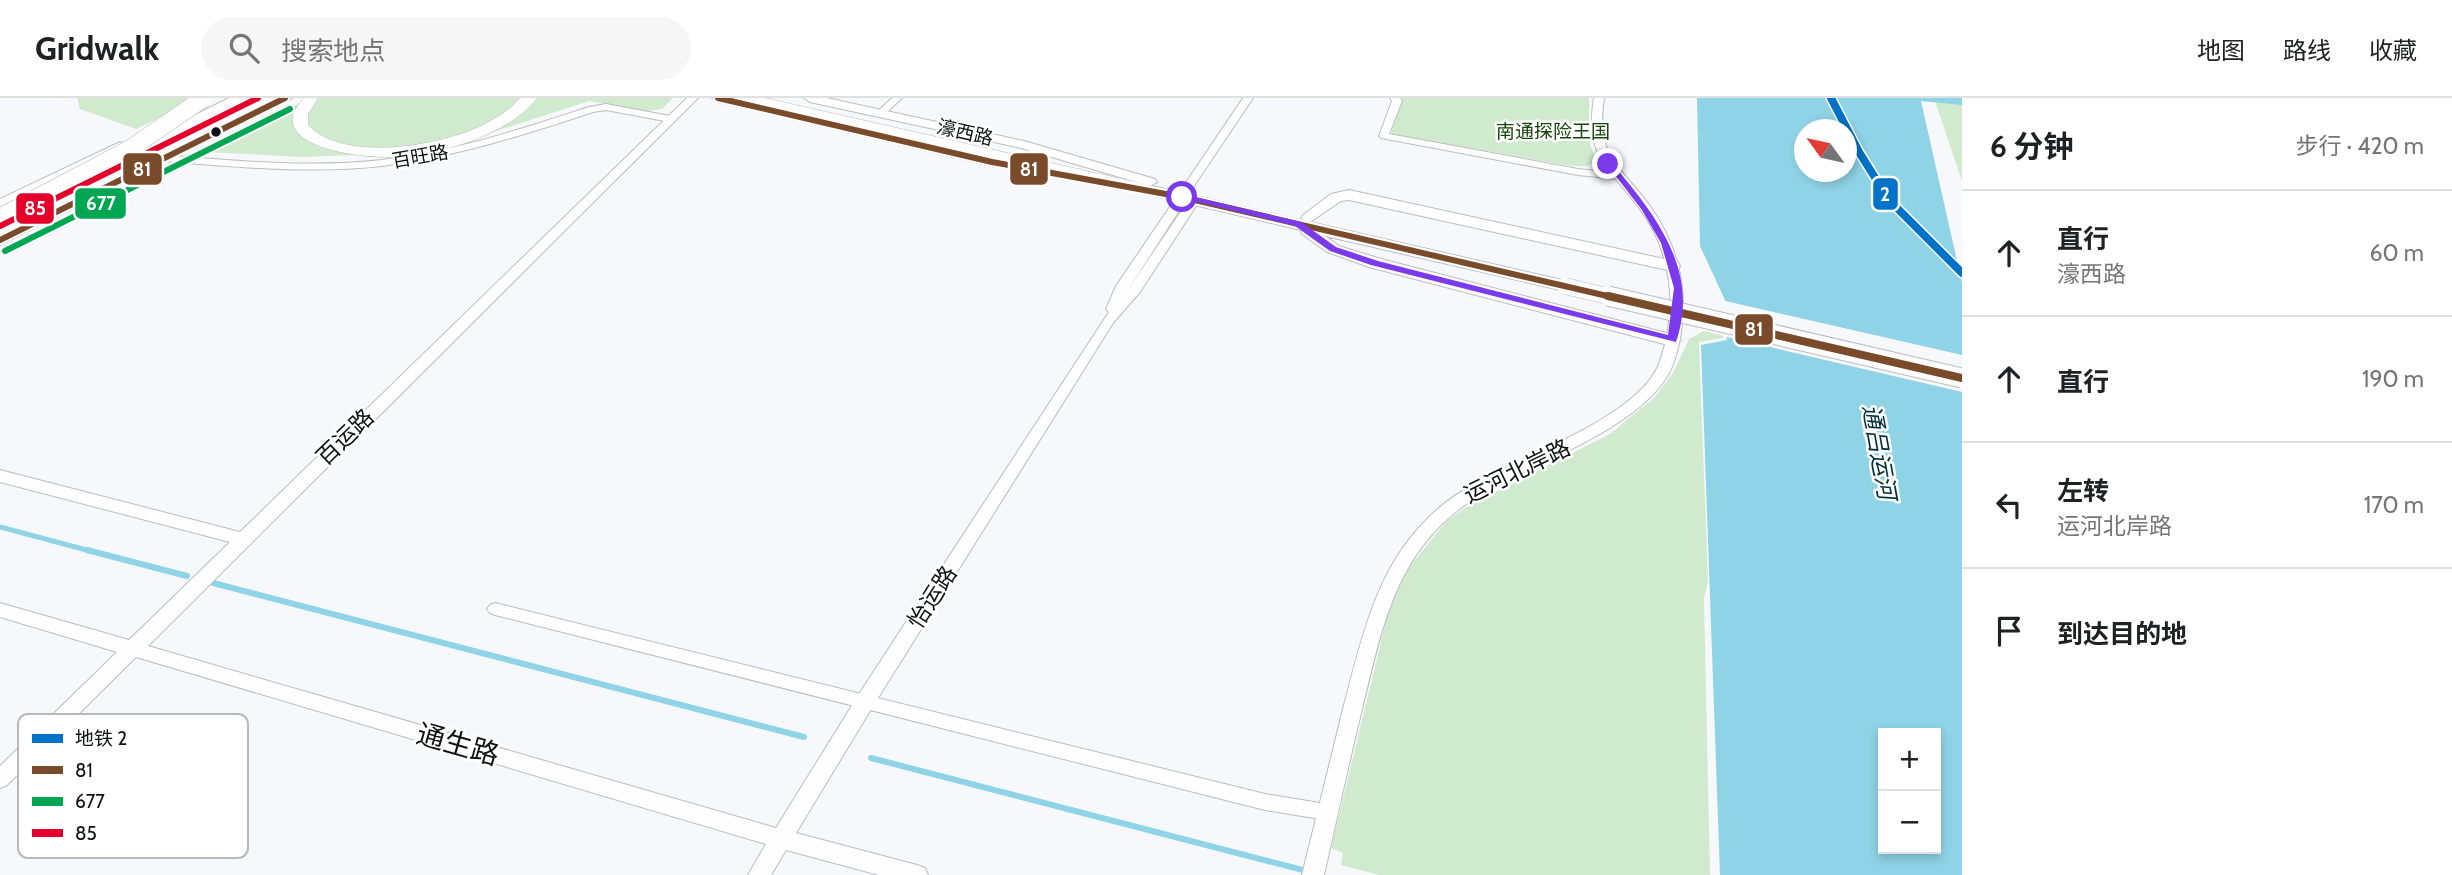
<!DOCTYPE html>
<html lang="zh">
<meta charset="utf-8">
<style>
body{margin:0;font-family:Cabin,"Noto Sans SC",sans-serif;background:#f6f6f6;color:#202124}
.controls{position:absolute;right:21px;bottom:21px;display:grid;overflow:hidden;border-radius:0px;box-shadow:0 4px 10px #0003}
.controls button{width:63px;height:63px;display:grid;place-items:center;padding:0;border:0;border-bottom:2px solid #e0e0e0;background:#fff;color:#202124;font:35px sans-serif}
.compass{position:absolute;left:1794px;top:21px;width:63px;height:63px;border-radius:50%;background:#fff;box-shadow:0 4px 10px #0003;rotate:303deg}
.stop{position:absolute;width:21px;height:21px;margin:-16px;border:5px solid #7c3aed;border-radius:50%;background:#fff}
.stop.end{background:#7c3aed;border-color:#fff;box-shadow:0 2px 7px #0008}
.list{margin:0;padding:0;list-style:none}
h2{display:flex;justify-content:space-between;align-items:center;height:91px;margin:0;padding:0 28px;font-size:30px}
h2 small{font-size:23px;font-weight:400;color:#757577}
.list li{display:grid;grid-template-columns:46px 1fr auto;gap:21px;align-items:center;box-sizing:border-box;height:126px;padding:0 28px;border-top:2px solid #e0e0e0}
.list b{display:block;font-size:26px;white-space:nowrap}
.list p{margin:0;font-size:23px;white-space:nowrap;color:#757577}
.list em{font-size:23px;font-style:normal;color:#757577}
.icon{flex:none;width:38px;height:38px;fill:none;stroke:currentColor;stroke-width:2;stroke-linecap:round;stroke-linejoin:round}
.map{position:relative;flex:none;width:1962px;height:777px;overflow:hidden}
header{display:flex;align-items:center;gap:42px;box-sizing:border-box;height:98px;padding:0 35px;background:#fff;border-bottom:2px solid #e0e0e0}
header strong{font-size:33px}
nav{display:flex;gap:38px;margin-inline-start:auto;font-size:24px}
.search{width:490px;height:63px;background:#f6f6f6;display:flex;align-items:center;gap:18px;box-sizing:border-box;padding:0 24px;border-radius:38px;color:#757577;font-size:26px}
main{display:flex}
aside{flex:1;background:#fff}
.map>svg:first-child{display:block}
.green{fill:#d0eace}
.water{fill:#8fd3e6;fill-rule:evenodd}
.pier{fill:#f7f8fc}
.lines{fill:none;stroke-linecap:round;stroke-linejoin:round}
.stream-far1{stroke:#8fd3e6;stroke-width:5}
.stream{stroke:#8fd3e6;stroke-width:6}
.minor-casing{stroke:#bbbcc0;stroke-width:2}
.tertiary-casing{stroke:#bbbcc0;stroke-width:2}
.secondary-casing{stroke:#bbbcc0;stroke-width:2}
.primary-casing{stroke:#bbbcc0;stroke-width:2}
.trunk-casing{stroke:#bbbcc0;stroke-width:1}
.minor{fill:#fefeff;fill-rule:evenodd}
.tertiary{fill:#fefeff;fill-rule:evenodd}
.secondary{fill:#fefeff;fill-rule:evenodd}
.primary{fill:#fefeff;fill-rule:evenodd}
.trunk{fill:#fefeff;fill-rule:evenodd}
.primary-bridge-far1-casing{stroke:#bbbcc0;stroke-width:17;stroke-linecap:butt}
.primary-bridge-casing{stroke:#bbbcc0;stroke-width:21;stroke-linecap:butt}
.trunk-bridge-casing{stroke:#bbbcc0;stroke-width:18;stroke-linecap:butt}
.primary-bridge-far1{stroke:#fefeff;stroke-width:16}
.primary-bridge{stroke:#fefeff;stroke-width:19}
.trunk-bridge{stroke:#fefeff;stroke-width:17}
.bus-1-far1-casing{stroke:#fff;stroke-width:10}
.bus-1-casing{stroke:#fff;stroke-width:13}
.bus-2-casing{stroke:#fff;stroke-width:10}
.bus-3-casing{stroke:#fff;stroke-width:10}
.bus-1-far1{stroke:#7a4b2a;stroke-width:6}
.bus-1{stroke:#7a4b2a;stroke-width:8}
.bus-2{stroke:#00a651;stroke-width:6}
.bus-3{stroke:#e4002b;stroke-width:6}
.metro-1-casing{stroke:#fff;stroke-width:11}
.metro-1{stroke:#0072c8;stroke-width:8}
.route{fill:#7c3aed}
.bus-dot{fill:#0f1114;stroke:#fff;stroke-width:2.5}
.labels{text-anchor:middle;stroke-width:5;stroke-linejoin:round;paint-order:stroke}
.far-park-label{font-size:19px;fill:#16460b;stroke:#fff}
.far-street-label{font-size:19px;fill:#0f1114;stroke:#fff}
.street-label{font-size:23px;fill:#0f1114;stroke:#fff}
.water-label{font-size:24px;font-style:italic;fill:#02313c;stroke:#fff}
.near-street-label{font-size:28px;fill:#0f1114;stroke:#fff}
.key{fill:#fff;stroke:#b7b8b8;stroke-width:2}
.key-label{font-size:19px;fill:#0f1114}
.line-badge{stroke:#fff;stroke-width:2.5}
.badge-label{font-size:19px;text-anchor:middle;font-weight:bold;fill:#fff}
</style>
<header>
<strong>Gridwalk</strong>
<div class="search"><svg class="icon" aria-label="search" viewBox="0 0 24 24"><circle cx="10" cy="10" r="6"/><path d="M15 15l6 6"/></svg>搜索地点</div>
<nav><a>地图</a><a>路线</a><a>收藏</a></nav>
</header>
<main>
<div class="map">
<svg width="1962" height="777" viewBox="0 0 1962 777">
<rect width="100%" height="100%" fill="#f7f8fc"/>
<g class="green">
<path d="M77,0H202L136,31L80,11Z"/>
<path d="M310,0H673L662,11L648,13L589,3L490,35L378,56L302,59L208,54V50L215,46Z"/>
<path d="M1401,0H1589V43L1596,62L1588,68H1571L1391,36Z"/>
<path d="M1934,0H1962V83Z"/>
<path d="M1704,233L1723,238V240L1699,244L1708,483L1704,501L1710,777H1379L1341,767L1343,755L1331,750L1389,511L1410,468L1446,424L1468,408L1610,336L1654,300L1673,275L1689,241Z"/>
</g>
<path class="water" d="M1697,0H1962V7L1921,3L1962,185V777H1720L1701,247L1727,242L1725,202L1700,148ZM1804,32H1846V74H1804ZM1883,635H1936V751H1883Z"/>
<path class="pier" d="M1721,202L1962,257V294L1723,238Z"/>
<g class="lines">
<path class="stream-far1" d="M0,429L94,454"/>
<g class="stream">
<path d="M87,452L187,478"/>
<path d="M213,485L804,639"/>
<path d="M871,660L1322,777"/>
</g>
<g class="minor-casing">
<g id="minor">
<path d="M892,0H902L884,17H878V13Z"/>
<path d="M1243,0H1253L1190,94H1182L1181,92Z"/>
<path d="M1390,0H1400L1402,3L1389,36L1578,71L1617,75L1622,78L1617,81L1578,77L1381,40L1379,38L1392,3Z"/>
<path d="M606,6L670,18L675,21L670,24L606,12L593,14C524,37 455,59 382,68C310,76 236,69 164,63L159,60L164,57C236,63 310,70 382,62C453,54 521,31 589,9Z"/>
<path d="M495,505L1265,696L1326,706L1332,708L1335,714L1332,720L1326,722L1265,712L495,517L490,515L487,511L490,507Z"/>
</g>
</g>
<g class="tertiary-casing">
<g id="tertiary">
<path d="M687,0H698L148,548L776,730L859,596L1109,214L1106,211L1116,188L1178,97H1186L1188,99L1127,193L1190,100H1198L1200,102L1140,194L1113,225L873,608L796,735L917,767L925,770L928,777H879L786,752L771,777H748L766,746L136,559L7,687L0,690V668L117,554L0,519V505L129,542L230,444L0,384V372L240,434Z"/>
<path d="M1594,0H1604C1595,61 1621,67 1652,111C1683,156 1691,208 1675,261C1655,326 1538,363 1484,394C1463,407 1443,423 1428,441C1389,488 1377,550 1363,607C1349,664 1337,720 1324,777H1302C1316,720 1330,664 1344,607C1360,547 1374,481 1416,433C1432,414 1452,398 1474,386C1522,358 1642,318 1660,263C1678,211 1673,156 1640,111C1609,69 1584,59 1594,0Z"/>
<path d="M120,44L125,47L124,49L0,109V101Z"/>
</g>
</g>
<g class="secondary-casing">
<g id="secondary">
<path d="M712,0H734L992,60L1069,73L1076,77L1069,81L992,68L718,4Z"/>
<path d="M804,0H827L1024,43L1155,81L1157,84L1150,88L1021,50L810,4Z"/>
</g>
</g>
<g class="primary-casing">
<g id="primary">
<path d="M229,0H247L149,49L144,50L137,46Z"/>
<path d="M274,0H292L0,147V136Z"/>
<path d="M1144,86L1303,123L1301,120L1303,117L1331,96L1349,92L1678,164L1680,168L1678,172L1672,173L1349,102L1341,103L1310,124L1571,184L1574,188L1571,192L1565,193L1325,138L1339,148L1381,161L1678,238L1681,242L1672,248L1369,169L1327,154L1302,136L1301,132L1139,94L1136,91Z"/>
</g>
</g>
<g class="trunk-casing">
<g id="trunk">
<path d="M261,0H280L0,140V128Z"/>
<path d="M304,0H318L308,16V27C344,65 439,48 481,28C491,23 500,18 509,11C513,8 517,2 521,0C525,0 533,0 537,0C521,21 495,34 471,43C446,52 418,58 392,59C369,60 287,53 293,18C294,12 300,5 304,0Z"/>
<path d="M739,0H765L1144,86L1152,91L1144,96L746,4Z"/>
</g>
</g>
<use href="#minor" class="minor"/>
<use href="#tertiary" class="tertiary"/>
<use href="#secondary" class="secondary"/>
<use href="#primary" class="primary"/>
<use href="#trunk" class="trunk"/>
<g class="primary-bridge-far1-casing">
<path id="primary-bridge-far1" d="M1565,188L1615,200"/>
</g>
<g class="primary-bridge-casing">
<path id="primary-bridge" d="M1608,198L1962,280"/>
</g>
<g class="trunk-bridge-casing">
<path id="trunk-bridge" d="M0,119L131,50L204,0"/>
</g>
<use href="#primary-bridge-far1" class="primary-bridge-far1"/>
<use href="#primary-bridge" class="primary-bridge"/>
<use href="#trunk-bridge" class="trunk-bridge"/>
<g class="bus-1-far1-casing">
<g id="bus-1-far1">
<path d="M718,0L992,64L1182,99L1616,200"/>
<path d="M0,142L285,0"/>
</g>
</g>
<g class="bus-1-casing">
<path id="bus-1" d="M1608,198L1962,280"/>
</g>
<g class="bus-2-casing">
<path id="bus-2" d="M5,153L290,11"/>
</g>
<g class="bus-3-casing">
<path id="bus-3" d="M0,128L258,0"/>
</g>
<use href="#bus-1-far1" class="bus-1-far1"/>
<use href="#bus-1" class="bus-1"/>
<use href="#bus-2" class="bus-2"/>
<use href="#bus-3" class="bus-3"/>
<g class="metro-1-casing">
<path id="metro-1" d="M1831,0L1859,54L1889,102L1962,175"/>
</g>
<use href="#metro-1" class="metro-1"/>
</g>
<path class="route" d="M1605,64H1611C1654,115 1701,172 1676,244L1371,167L1330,153L1295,128L1177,99L1182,96L1301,124L1336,149L1378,163L1668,237L1674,190L1661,145L1642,112Z"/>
<circle class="bus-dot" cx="216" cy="34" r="6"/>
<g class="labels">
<g class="far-park-label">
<text x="1553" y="40">南通探险王国</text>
</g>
<g class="far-street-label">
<text transform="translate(965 34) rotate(13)" y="7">濠西路</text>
<text transform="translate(420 58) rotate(-10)" y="7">百旺路</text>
</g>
<g class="street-label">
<text transform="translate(345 339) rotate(-44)" y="8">百运路</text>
<text transform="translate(1517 373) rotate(-26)" y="8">运河北岸路</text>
<text transform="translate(932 499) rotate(-57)" y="8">怡运路</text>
</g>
<g class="water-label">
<text transform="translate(1879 354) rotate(80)" y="8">通吕运河</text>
</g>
<g class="near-street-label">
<text transform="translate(458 646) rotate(16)" y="10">通生路</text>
</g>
</g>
<rect x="18" y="616" width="230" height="144" rx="10" class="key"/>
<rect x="32" y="636" width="31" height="9" fill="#0072c8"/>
<rect x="32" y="668" width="31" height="8" fill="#7a4b2a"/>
<rect x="32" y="699" width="31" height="9" fill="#00a651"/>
<rect x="32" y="731" width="31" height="8" fill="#e4002b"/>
<g class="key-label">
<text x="75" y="647">地铁 2</text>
<text x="75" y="679">81</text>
<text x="75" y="710">677</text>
<text x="75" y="742">85</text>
</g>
<g class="line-badge">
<rect x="1009" y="54" width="40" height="34" rx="7" fill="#7a4b2a"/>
<rect x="122" y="54" width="41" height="34" rx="7" fill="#7a4b2a"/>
<rect x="1872" y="79" width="27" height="34" rx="7" fill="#0072c8"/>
<rect x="74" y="89" width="53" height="33" rx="7" fill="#00a651"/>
<rect x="15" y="94" width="40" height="33" rx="7" fill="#e4002b"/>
<rect x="1734" y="215" width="40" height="33" rx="7" fill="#7a4b2a"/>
</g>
<g class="badge-label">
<text x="1029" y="78">81</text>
<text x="142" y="78">81</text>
<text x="1885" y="103">2</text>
<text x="101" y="112">677</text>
<text x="35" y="117">85</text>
<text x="1754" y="238">81</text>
</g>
</svg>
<div class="controls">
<button>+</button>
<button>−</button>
</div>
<svg class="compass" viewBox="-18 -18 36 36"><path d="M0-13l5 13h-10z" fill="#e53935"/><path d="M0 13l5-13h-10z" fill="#757577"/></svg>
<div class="stop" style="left:1182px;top:99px"></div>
<div class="stop end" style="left:1608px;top:66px"></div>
</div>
<aside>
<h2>6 分钟<small>步行 · 420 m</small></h2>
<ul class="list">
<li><svg class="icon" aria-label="ahead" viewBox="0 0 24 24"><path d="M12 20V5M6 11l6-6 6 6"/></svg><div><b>直行</b><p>濠西路</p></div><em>60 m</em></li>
<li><svg class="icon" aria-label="ahead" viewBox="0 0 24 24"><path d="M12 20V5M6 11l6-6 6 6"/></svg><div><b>直行</b></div><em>190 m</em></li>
<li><svg class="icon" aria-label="left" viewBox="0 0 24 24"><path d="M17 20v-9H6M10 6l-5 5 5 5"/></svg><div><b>左转</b><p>运河北岸路</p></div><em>170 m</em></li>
<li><svg class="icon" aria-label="arrive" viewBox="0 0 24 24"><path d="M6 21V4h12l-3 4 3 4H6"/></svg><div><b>到达目的地</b></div></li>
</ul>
</aside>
</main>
